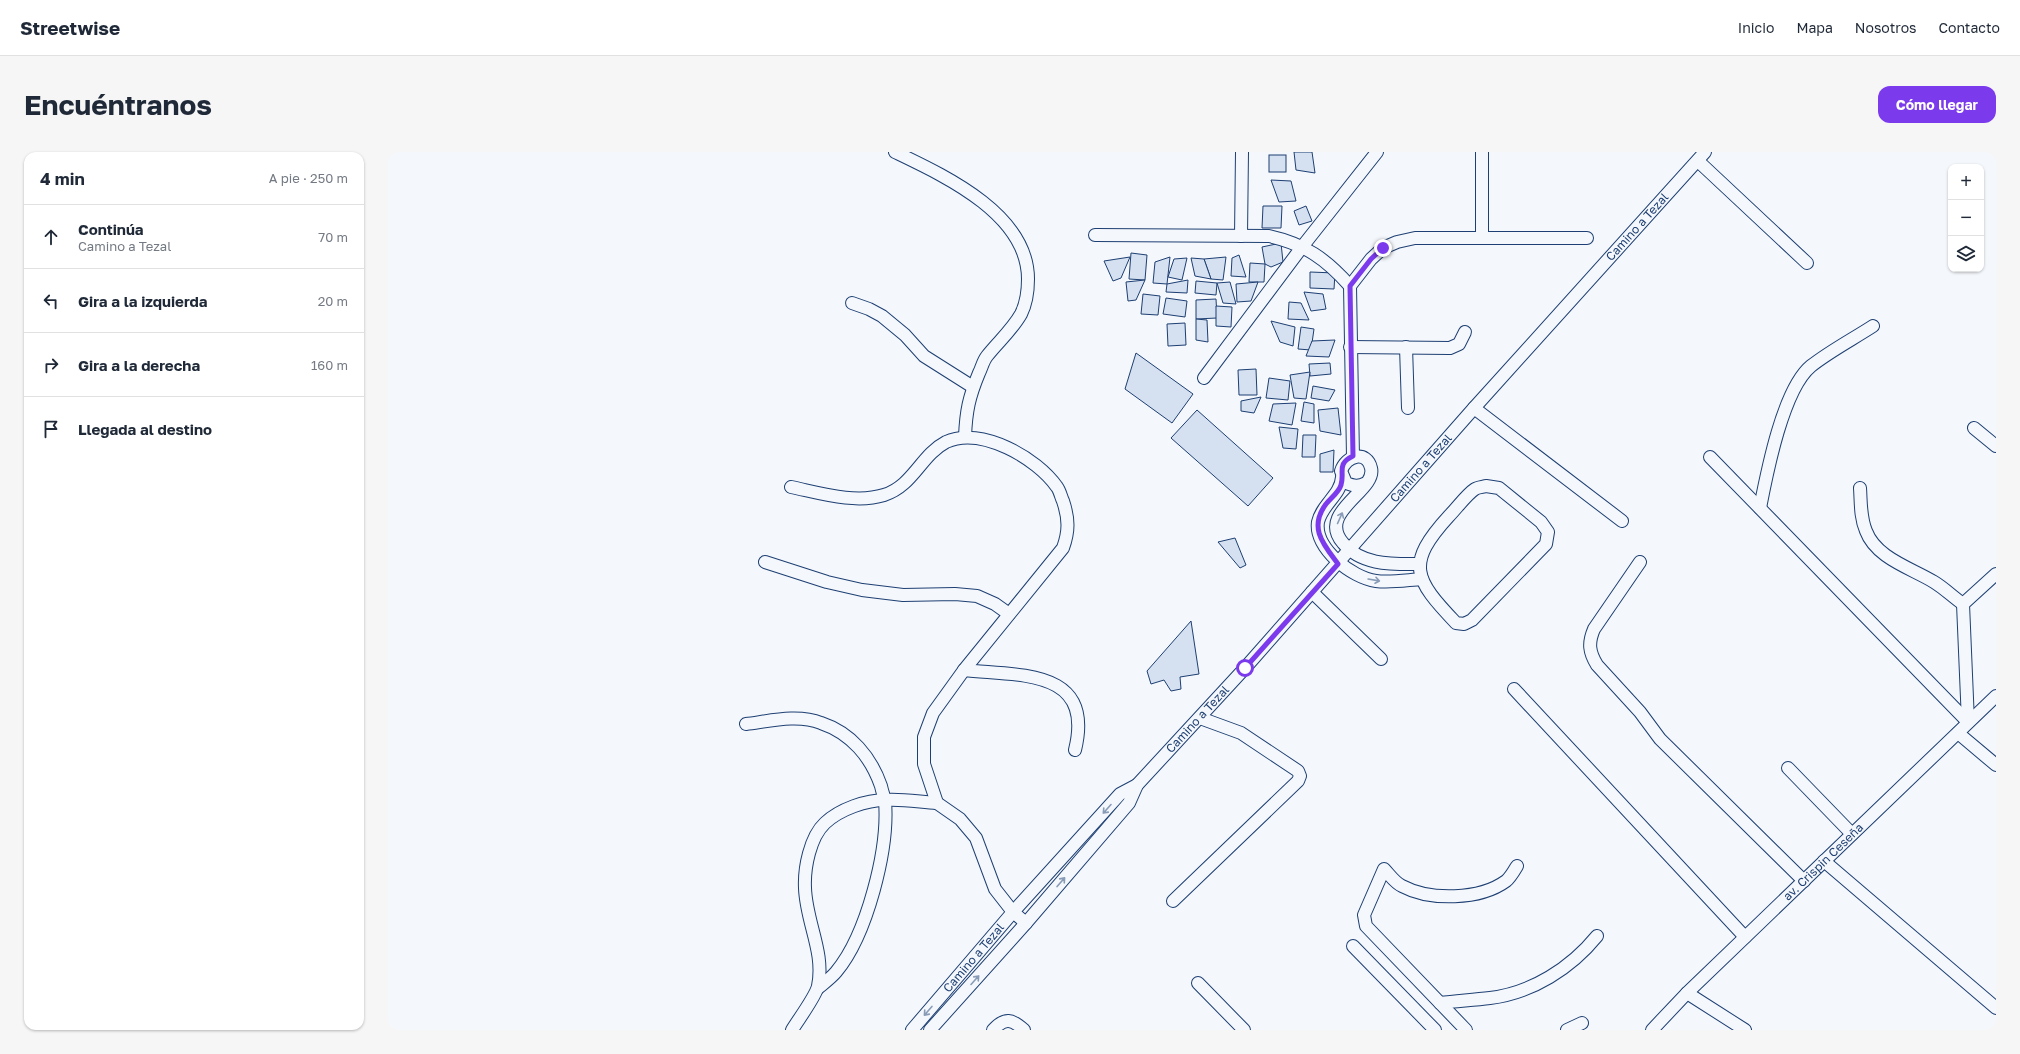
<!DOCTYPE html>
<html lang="es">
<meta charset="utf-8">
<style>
body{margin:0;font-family:"Golos Text",sans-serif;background:#f6f6f7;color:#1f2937}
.controls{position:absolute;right:12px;top:12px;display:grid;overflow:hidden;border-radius:8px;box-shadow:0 1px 3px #0004}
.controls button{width:36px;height:36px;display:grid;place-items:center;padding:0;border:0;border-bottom:1px solid #e0e1e3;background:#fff;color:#1f2937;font:20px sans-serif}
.stop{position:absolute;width:12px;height:12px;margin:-9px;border:3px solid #7c3aed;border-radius:50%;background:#fff}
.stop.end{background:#7c3aed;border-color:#fff;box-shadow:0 1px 4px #0008}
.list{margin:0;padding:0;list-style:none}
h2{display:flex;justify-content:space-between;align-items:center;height:52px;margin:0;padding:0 16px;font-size:17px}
h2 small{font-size:13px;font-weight:400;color:#747a83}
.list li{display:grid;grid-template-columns:26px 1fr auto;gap:12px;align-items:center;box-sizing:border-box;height:64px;padding:0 16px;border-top:1px solid #e0e1e3}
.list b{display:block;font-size:15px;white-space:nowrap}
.list p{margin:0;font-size:13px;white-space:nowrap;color:#747a83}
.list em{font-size:13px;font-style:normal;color:#747a83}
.icon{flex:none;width:22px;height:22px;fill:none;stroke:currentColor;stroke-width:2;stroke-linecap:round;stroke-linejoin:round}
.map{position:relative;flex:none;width:1608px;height:878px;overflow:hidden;border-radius:12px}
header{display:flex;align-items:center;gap:24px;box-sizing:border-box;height:56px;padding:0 20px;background:#fff;border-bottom:1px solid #e0e1e3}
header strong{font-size:19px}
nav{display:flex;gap:22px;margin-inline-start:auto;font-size:14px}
.intro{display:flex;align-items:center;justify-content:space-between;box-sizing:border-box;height:96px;padding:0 24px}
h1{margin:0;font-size:28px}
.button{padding:10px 18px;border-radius:12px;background:#7c3aed;color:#fff;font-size:14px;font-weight:700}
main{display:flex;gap:24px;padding:0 24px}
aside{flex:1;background:#fff;border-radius:12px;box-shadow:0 1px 3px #0004}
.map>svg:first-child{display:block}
.building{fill:#d5e0f0;stroke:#1d3f73}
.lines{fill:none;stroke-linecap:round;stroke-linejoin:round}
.street-casing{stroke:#1d3f73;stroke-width:14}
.street{stroke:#f4f7fb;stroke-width:12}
.oneway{stroke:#889bb7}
.route{stroke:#7c3aed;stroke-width:5}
.labels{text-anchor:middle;stroke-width:3;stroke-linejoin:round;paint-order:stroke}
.street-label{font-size:12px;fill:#1d3f73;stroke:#f4f7fb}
</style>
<header>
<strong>Streetwise</strong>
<nav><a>Inicio</a><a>Mapa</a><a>Nosotros</a><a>Contacto</a></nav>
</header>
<div class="intro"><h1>Encuéntranos</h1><a class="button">Cómo llegar</a></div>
<main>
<aside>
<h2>4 min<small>A pie · 250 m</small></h2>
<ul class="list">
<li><svg class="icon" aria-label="ahead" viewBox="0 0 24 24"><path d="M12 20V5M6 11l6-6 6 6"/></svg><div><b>Continúa</b><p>Camino a Tezal</p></div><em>70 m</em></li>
<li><svg class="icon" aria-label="left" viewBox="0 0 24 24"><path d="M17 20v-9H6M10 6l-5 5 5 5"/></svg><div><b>Gira a la izquierda</b></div><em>20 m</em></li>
<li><svg class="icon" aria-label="right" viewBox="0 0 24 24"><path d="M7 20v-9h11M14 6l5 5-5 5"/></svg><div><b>Gira a la derecha</b></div><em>160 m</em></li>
<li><svg class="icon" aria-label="arrive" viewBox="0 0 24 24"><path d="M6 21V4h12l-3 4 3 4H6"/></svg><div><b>Llegada al destino</b></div></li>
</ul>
</aside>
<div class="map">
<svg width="1608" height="878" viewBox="0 0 1608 878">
<rect width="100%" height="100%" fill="#f4f7fb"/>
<g class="building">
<path d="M906,0H924L927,21L908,18Z"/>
<rect x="881" y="3" width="17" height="17"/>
<path d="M883,28L903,29L908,49L891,50Z"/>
<path d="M875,54H894L893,76H874Z"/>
<path d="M918,54L924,69L911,73L906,59Z"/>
<path d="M893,91L895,110L883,115L877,112L874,95Z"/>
<path d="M743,101L759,103L757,128L741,127Z"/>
<path d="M851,103L858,125L843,124L844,106Z"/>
<path d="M742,105L733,126L725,129L716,109Z"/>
<path d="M782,105L779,132L765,131L767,110Z"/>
<path d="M838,105L835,128L823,127L816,107Z"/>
<path d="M799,106L794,128L780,125L786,107Z"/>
<path d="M803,106L816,107L823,127L807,124Z"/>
<path d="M862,111L877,112L876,130H861Z"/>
<path d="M922,120L947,121L946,137L922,136Z"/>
<path d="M757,128L748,148L740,149L738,130Z"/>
<path d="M800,128L799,141L778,140L779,132Z"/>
<path d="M808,129L829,131L828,143L807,141Z"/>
<path d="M842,130L848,152L835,151L829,131Z"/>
<path d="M870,130L863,149L849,150L848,132Z"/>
<path d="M916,140L935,142L938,157L923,159Z"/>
<path d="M755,142L772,144L770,163L753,162Z"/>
<path d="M778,146L799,149L797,165L775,162Z"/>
<path d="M828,147L829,166L808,167V148Z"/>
<path d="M901,150L913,151L921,168L900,167Z"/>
<path d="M828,154L844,155L843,175L828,174Z"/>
<path d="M808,167L819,168L820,190L808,188Z"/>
<path d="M883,169L907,175L905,194L892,190Z"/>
<path d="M797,171L798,193L780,194L779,172Z"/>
<path d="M913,175L926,177L923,198L910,197Z"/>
<path d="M947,188L941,205L918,204L924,189Z"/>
<path d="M748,201L805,242L784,271L737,237Z"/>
<path d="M942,211L943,222L922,224L921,212Z"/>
<path d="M868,217L869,243H851L850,218Z"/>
<path d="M922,220L918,247L906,246L902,223Z"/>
<path d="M881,226L902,229L900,248L878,246Z"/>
<path d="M925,234L947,238L941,249L923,246Z"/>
<path d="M873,245L866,261L853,259V249Z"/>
<path d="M916,250L926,252V271L913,269Z"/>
<path d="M908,251L904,273L881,269L885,252Z"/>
<path d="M950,256L953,283L932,279L930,258Z"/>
<path d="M809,258L885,326L860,354L783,286Z"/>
<path d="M891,275L910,277L908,297L895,296Z"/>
<path d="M915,283H928L927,305H914Z"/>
<path d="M946,298L945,320H932V302Z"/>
<path d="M847,386L858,413L852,416L830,390Z"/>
<path d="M803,469L811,522L792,525L793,537L783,539L776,528L763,532L759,519Z"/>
</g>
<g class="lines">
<g class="street-casing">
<g id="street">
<path d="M507,0C557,24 640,62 640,127C640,139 639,150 633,162C624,178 610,190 599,204C595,209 594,215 591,221C581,245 578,259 577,285"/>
<path d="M1094,0V85"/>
<path d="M1310,9L1419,111"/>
<path d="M707,83L881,84C917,92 938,107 962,134"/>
<path d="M853,84L854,0"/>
<path d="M464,151L481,157L494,164L517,183L536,204L585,235"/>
<path d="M962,195L1062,196L1071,192L1077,180"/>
<path d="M1018,195L1020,256"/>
<path d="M816,226L914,95L989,0"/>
<path d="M1086,256L1234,369"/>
<path d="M1586,276L1608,294"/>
<path d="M965,305L962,134L983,107L995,96L1009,90L1027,86H1199"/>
<path d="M1322,305L1580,570"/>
<path d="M954,325C953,343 934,352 930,370C926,396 964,426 988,429C1002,431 1019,428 1034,427"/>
<path d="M978,331C970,335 966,334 958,331L953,319C958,303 979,298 983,316C989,339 928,360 955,391C974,414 1005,412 1032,412"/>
<path d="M1098,334L1111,336L1153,370L1160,380L1158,392L1084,468L1076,472L1068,471C1026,427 1017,412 1061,364C1068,357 1079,342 1087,337C1090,335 1095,335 1098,334Z"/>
<path d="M403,335C432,341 467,352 496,343C525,334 533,303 558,290C593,274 649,306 669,335C672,339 673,345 675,349C681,367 681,379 675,396L576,518L545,561L536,585V612L549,651L572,667L588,686L607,737L625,760L638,771"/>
<path d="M1472,336C1473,350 1472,365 1478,379C1488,406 1523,416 1546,430C1556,436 1565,445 1575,452"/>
<path d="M1372,356C1379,320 1395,237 1423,214C1442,199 1465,187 1485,174"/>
<path d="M377,410L439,430L474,438L515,443L567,442L589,444L607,452L621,462"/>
<path d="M1252,410L1206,477C1200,491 1201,500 1209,513L1252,560L1272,587L1416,729"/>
<path d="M924,440L993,507"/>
<path d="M576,518C631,524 707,516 687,598"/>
<path d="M1126,537L1357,785"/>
<path d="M1580,570L1575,452L1608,422"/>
<path d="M358,572C382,569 410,562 433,571C463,581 483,605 493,634C494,639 496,644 497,649C501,697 479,783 448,820C443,826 436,831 430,836"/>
<path d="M1570,581L1608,613"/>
<path d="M1400,616L1464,682"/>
<path d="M1436,709L1608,856"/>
<path d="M785,749L910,629L912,624L910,619L853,581L812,566"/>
<path d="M965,794L1047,878"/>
<path d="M810,831L856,878"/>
<path d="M1299,841L1357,878"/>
<path d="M1052,851C1069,849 1085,848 1102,846C1144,841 1183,816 1209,784"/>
<path d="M404,878C410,868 428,844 430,834C437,800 418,770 417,736C416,716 422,685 437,671C452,657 478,648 498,648C515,647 532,650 549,651"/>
<path id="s1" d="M524,878L625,760L732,642L749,633"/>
<path id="s2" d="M542,878L638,771L741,651L749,633L857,516L1086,256L1317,0"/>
<path d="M605,878C617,865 624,867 636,878"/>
<path d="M1078,878L978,774L976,763L996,717C1001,722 1007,731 1014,734C1042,749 1092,748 1118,729C1122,726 1126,719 1129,714"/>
<path d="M1179,878L1194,871"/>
<path id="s3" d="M1264,878L1299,841L1608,544"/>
</g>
</g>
<use href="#street" class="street"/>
</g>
<defs><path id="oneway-shaft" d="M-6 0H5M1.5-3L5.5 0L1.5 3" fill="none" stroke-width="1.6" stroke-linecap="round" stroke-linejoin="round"/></defs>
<g class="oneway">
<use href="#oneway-shaft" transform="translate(952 366) rotate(-66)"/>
<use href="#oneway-shaft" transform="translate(986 428) rotate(10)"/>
<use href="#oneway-shaft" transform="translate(719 657) rotate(132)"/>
<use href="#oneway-shaft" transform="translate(673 730) rotate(-49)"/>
<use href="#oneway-shaft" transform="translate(587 828) rotate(-48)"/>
<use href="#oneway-shaft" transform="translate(540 859) rotate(131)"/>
</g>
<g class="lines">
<path class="route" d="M857,516L950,412C936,393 920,376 938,352C943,346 951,340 953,333C957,320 948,312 965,304L962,134L983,107L995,96"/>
</g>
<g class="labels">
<g class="street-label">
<text dy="4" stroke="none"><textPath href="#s2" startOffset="1071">Camino a Tezal</textPath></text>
<text dy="4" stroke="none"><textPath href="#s2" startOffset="747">Camino a Tezal</textPath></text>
<text dy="4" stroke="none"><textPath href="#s2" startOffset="411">Camino a Tezal</textPath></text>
<text dy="4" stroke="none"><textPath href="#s3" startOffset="240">av. Crispin Ceseña</textPath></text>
<text dy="4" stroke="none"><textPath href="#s1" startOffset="95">Camino a Tezal</textPath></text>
</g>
</g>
</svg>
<div class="controls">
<button>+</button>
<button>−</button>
<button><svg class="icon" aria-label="layers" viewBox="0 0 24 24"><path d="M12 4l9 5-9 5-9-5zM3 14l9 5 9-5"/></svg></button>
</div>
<div class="stop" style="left:857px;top:516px"></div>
<div class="stop end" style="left:995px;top:96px"></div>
</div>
</main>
